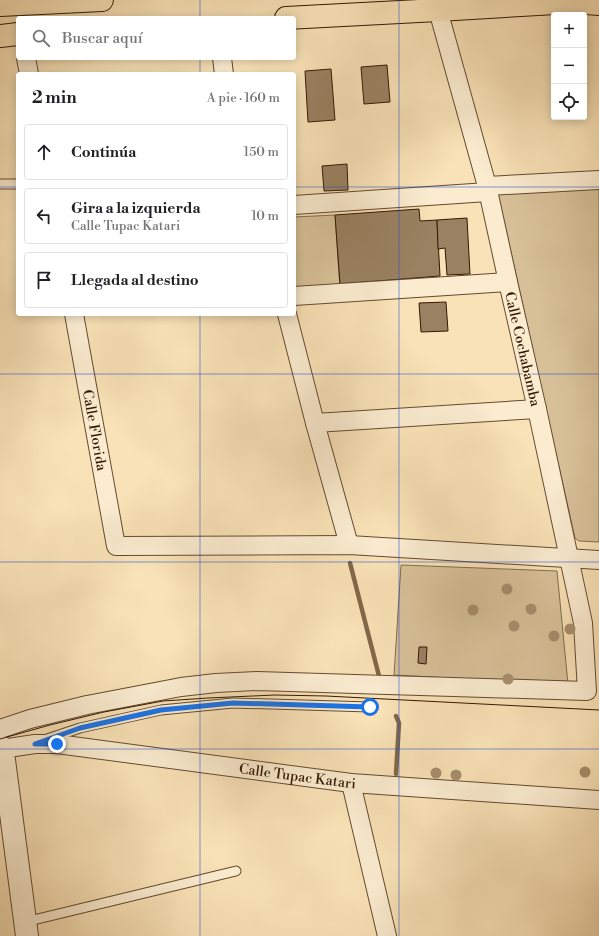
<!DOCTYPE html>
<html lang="es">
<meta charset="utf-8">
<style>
body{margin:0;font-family:"Libre Bodoni",serif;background:#f2f2f2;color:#202124}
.controls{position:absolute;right:12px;top:12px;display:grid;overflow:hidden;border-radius:4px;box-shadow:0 2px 10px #0003}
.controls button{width:36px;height:36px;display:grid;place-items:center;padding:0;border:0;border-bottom:1px solid #e0e0e0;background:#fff;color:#202124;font:20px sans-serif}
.stop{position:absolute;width:12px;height:12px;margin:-9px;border:3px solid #1a73e8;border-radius:50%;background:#fff}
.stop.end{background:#1a73e8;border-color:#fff;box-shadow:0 1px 4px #0008}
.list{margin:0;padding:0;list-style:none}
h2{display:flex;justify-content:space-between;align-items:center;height:52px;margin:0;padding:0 16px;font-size:17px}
h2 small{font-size:13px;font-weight:400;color:#757577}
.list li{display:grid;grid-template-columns:26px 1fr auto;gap:12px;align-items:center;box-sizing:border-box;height:56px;margin:0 8px 8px;padding:0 8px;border:1px solid #e0e0e0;border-radius:4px}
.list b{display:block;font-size:15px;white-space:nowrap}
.list p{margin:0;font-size:13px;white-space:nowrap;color:#757577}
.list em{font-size:13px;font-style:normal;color:#757577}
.icon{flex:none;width:22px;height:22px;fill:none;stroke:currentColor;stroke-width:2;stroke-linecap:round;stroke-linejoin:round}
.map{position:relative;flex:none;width:599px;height:936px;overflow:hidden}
.search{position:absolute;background:#fff;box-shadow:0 2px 10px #0003;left:16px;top:16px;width:280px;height:44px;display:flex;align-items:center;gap:10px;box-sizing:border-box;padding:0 14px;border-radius:4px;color:#757577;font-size:15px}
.panel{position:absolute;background:#fff;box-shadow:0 2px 10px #0003;left:16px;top:72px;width:280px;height:244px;border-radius:4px}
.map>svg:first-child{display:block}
.green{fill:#d7c098;stroke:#846c4e}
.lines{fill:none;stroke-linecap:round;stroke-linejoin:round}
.stream{stroke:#81684a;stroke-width:4.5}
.building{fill:#998161;stroke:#321803}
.service-casing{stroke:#644a30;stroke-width:11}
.minor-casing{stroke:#644a30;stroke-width:20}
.tertiary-casing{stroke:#644a30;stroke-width:24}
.trunk-casing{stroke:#321803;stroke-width:24}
.service{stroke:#fbecd0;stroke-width:9}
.minor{stroke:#fbecd0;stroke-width:18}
.tertiary{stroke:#fbecd0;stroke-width:22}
.trunk{stroke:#f9e2b7;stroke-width:22}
.tram{stroke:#321803;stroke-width:1}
.tree{fill:#a78e6d}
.route{stroke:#1a73e8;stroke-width:5}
.grid{fill:none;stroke:#1d4ed8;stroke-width:1;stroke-opacity:0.55}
.labels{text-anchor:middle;stroke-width:3;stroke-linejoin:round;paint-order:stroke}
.street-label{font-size:14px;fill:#321803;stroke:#fbecd0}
</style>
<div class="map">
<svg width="599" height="936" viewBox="0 0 599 936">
<rect width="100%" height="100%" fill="#f9e2b7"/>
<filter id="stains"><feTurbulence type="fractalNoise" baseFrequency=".005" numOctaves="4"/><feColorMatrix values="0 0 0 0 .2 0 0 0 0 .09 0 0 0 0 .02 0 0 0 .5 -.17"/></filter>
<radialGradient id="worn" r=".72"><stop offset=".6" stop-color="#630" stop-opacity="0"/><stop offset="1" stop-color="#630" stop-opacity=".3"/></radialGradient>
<g class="green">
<path d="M599,185V542L579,541L575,538L498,194Z"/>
<path d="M335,215L340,288L294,290V217Z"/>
<path d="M401,565L557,571L568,684L394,675Z"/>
</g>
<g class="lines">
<g class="stream">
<path d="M350,563L379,676"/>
<path d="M396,716L399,723L396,774"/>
</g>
</g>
<g class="building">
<path d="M387,65L390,102L364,104L361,67Z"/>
<path d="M331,69L335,120L308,122L305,71Z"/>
<path d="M347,164L348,190L324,191L322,166Z"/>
<path d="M419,209L420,221L437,220L440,276L340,284L335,215Z"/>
<path d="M467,218L470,274L447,275L445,248L438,249L437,220Z"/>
<path d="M446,302L448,331L421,332L419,303Z"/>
<path d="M419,647H427L426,664L418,663Z"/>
</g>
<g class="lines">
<g class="service-casing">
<g id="service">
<path d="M0,184H18"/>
<path d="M47,739L80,728L161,710L233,703L370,707"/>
<path d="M25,922L236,871"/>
</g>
</g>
<g class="minor-casing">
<g id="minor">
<path d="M26,58L29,74"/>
<path d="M222,58L224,74"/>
<path d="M487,186L599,180"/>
<path d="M294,205L488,192"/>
<path d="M294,296L508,282"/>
<path id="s1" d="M74,314L116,546L349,545L599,560"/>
<path d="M287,314L315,423L349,545"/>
<path d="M315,423L537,409"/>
<path d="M0,729L30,719L87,705L181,687L216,683L257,681L587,691L583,623L537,409L508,282L487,186L438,10"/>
<path id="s2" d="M1,749L35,744H57L351,783L599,800"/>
<path d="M351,783L387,936"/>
</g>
</g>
<g class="tertiary-casing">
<path id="tertiary" d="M0,746L4,760L27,936"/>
</g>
<g class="trunk-casing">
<g id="trunk">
<path d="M0,5L102,0"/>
<path d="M286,18L438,10L573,2L599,4"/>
<path d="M0,36L18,34"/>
</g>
</g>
<use href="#service" class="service"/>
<use href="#minor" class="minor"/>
<use href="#tertiary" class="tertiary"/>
<use href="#trunk" class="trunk"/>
<path class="tram" d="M0,739L50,725L104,712L163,701L208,698L275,695L326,696L599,710"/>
</g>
<g class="tree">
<circle cx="507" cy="589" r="5.5"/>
<circle cx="531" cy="609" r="5.5"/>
<circle cx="473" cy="610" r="5.5"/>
<circle cx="514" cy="626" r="5.5"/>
<circle cx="570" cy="629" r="5.5"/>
<circle cx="554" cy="636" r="5.5"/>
<circle cx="508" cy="679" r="5.5"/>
<circle cx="585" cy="772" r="5.5"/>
<circle cx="436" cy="773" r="5.5"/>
<circle cx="456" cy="775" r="5.5"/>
</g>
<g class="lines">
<path class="route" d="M57,744H35L80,728L161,710L233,703L370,707"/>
</g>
<path class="grid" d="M200,0V18M399,0V936M200,58V74M0,187H18M294,187H599M200,314V936M0,374H599M0,562H599M0,749H599"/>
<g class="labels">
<g class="street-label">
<text transform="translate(523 349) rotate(77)" y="5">Calle Cochabamba</text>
<text dy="5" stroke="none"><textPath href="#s1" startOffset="118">Calle Florida</textPath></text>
<text dy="5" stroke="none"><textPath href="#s2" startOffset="299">Calle Tupac Katari</textPath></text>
</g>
</g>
<rect width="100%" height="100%" filter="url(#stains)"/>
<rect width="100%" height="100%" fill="url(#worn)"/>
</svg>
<div class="controls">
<button>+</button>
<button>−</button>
<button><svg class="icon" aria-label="locate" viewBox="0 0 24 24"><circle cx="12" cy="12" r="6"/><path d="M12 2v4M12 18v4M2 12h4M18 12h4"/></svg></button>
</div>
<div class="stop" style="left:370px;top:707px"></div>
<div class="stop end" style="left:57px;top:744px"></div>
<div class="search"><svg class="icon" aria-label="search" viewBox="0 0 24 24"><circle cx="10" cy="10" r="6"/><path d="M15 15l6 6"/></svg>Buscar aquí</div>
<section class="panel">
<h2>2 min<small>A pie · 160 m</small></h2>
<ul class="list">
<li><svg class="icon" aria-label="ahead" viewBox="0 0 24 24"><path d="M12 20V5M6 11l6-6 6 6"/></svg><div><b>Continúa</b></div><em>150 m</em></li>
<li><svg class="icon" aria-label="left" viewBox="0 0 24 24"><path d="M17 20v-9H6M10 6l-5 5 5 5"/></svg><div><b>Gira a la izquierda</b><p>Calle Tupac Katari</p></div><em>10 m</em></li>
<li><svg class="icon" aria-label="arrive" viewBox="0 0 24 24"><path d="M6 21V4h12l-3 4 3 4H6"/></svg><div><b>Llegada al destino</b></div></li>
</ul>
</section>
</div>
